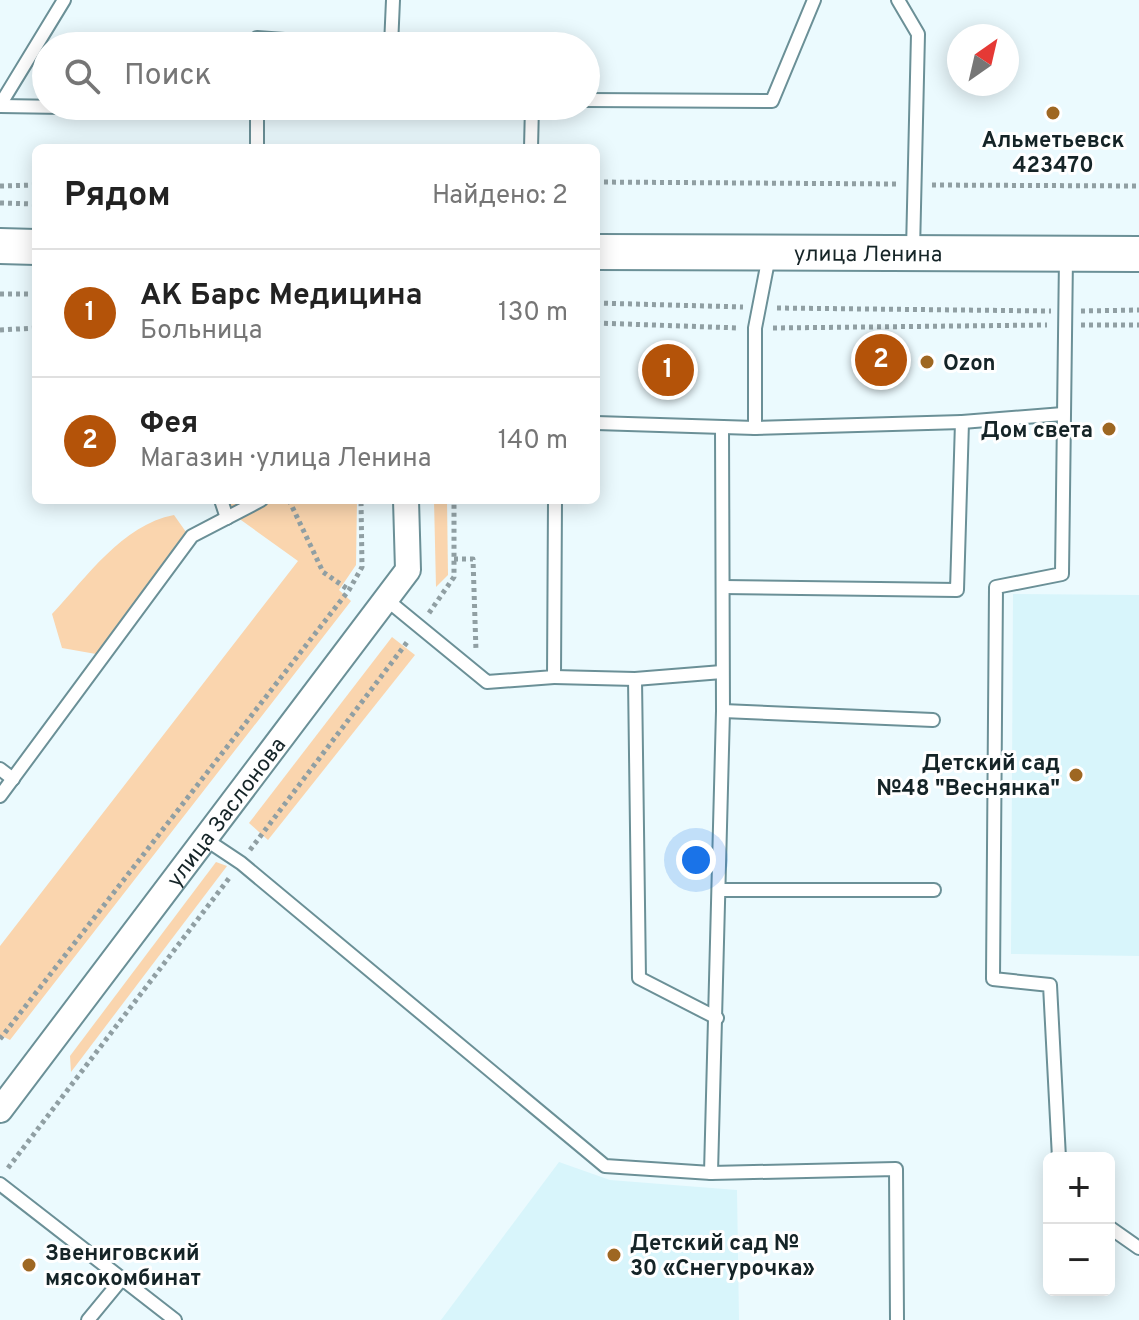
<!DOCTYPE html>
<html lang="ru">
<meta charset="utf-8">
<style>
body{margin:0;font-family:Overpass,sans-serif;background:#f6f6f6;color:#222}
.controls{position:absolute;right:24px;bottom:24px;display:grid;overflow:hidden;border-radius:12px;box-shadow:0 4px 20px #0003}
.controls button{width:72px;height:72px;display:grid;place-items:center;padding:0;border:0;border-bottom:2px solid #e0e0e0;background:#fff;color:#222;font:40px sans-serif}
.compass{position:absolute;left:947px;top:24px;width:72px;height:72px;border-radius:50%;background:#fff;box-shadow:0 4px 20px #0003;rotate:34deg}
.you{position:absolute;left:696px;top:860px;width:28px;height:28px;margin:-20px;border:6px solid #fff;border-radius:50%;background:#1a73e8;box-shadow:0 0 0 12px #1a73e833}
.badge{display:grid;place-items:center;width:52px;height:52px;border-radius:50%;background:#b45309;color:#fff;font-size:26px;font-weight:700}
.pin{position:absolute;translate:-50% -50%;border:4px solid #fff;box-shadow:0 2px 8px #0006}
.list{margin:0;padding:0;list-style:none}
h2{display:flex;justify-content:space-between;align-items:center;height:104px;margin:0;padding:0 32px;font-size:34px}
h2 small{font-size:26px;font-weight:400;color:#767676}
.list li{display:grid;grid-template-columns:52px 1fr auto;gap:24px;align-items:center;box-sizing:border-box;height:128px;padding:0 32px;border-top:2px solid #e0e0e0}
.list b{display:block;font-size:30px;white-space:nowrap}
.list p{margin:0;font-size:26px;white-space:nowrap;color:#767676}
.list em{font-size:26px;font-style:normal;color:#767676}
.icon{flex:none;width:44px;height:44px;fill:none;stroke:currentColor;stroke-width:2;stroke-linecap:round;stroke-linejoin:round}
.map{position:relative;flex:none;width:1139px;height:1320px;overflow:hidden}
.search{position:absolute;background:#fff;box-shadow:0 4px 20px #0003;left:32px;top:32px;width:568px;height:88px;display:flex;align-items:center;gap:20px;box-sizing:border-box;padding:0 28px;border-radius:44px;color:#767676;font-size:30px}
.panel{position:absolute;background:#fff;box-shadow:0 4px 20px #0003;left:32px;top:144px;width:568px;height:360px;border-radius:12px}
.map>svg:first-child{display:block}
.built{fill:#d8f5fb}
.green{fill:#fad5ae}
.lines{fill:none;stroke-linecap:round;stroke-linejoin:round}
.lane-casing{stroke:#6b9097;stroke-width:16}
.street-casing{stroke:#6b9097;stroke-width:28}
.secondary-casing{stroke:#6b9097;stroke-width:38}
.path{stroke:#909fa3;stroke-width:5;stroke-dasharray:4 4;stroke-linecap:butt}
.lane{stroke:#fff;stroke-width:12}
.street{stroke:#fff;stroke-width:24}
.secondary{stroke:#fff;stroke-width:34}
.poi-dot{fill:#9e6722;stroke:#fff;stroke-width:3}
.labels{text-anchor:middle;stroke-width:6;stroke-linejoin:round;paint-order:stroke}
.poi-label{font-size:22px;font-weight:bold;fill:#152427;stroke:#fff;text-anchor:start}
.street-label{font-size:22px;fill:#152427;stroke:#fff}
</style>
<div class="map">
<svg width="1139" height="1320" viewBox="0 0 1139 1320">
<rect width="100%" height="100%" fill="#ebfafe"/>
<g class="built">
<path d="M1013,594L1139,595V956L1011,954Z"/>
<path d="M559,1162L610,1180L737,1190L739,1320H441Z"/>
</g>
<g class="green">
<path d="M221,500H357L356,565L339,590L351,601L10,1040L0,1035V946L298,561L220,505Z"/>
<path d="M434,500H447L448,575L436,587Z"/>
<path d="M174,515L186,532L96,654L62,648L52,614C87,577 122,525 174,515Z"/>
<path d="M392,637L415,655L268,840L249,823Z"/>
<path d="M216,862L227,866L71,1072L70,1056Z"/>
</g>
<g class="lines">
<g class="lane-casing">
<g id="lane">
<path d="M898,0L918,34L913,250"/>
<path d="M257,46V38L367,46"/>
<path d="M391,46L393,0"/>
<path d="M586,100L772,101L814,0"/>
<path d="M0,105L64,0"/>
<path d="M0,106L257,110V106"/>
<path d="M257,110V148"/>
<path d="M531,148L532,106"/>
<path d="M962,422L1063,414"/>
<path d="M596,423L755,428L962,422L957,590L723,587"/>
<path d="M722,428L723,711L711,1173L896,1169L897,1320"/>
<path d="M755,428V328L769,256"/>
<path d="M221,500L227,518"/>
<path d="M387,600L487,682L554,677L555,500"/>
<path d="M554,677L635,679L722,672"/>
<path d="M635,679L639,978L717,1018"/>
<path d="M723,711L933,720"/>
<path d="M0,769L13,779"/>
<path d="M0,796L192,536L261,500"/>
<path d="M205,839L241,863L605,1166L711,1173"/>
<path d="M719,890H934"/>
<path d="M1059,1158L1050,985L993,979L996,587L1062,574L1066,257"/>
<path d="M0,1184L175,1320"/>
<path d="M1109,1227L1139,1248"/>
<path d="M88,1320L121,1280"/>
</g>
</g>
<g class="street-casing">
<g id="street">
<path id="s1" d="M0,1110L408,570L406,500"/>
</g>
</g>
<g class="secondary-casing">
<g id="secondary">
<path d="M0,246L36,247"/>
<path id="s2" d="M596,252L1139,254"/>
</g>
</g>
<g class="path">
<path d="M596,182L898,184"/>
<path d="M932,185L1139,186"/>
<path d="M0,186L36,185"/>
<path d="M0,203L36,204"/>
<path d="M0,294H36"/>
<path d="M596,303L743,307"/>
<path d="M777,308L1051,311"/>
<path d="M1081,311L1139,310"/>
<path d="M596,323L739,328"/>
<path d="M1081,325H1139"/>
<path d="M773,328L1047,325"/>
<path d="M0,330L36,328"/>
<path d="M289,500L323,572L349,590"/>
<path d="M454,559H473L476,651"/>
<path d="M429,613L454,577V500"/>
<path d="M250,850L408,641"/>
<path d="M0,1039L349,590L362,567L361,500"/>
<path d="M8,1168L230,877"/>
</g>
<use href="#lane" class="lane"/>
<use href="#street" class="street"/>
<use href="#secondary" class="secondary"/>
</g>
<g class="poi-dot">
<circle cx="1053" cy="113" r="8"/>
<circle cx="927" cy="362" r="8"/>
<circle cx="1109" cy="429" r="8"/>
<circle cx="1076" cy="775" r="8"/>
<circle cx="614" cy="1255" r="8"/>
<circle cx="29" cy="1265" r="8"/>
</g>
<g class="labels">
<g class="poi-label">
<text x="1053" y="147" text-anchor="middle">Альметьевск<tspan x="1053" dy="25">423470</tspan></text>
<text x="943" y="370">Ozon</text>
<text x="1093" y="437" text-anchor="end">Дом света</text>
<text x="1060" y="770" text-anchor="end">Детский сад<tspan x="1060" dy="25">№48 "Веснянка"</tspan></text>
<text x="630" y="1250">Детский сад №<tspan x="630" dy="25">30 «Снегурочка»</tspan></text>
<text x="45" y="1260">Звениговский<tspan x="45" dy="25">мясокомбинат</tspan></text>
</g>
<g class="street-label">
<text dy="8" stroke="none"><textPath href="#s2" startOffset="272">улица Ленина</textPath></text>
<text dy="8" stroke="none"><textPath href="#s1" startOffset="374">улица Заслонова</textPath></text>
</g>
</g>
</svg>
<div class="controls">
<button>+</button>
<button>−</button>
</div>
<svg class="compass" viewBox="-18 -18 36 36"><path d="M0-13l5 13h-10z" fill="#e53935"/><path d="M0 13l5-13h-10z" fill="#767676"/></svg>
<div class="you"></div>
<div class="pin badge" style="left:668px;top:370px">1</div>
<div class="pin badge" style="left:881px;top:360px">2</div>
<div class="search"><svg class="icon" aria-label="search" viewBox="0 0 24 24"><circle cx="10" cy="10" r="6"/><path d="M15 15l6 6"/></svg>Поиск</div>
<section class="panel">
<h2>Рядом<small>Найдено: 2</small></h2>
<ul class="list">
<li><span class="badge">1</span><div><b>АК Барс Медицина</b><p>Больница</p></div><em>130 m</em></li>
<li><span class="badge">2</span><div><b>Фея</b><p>Магазин · улица Ленина</p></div><em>140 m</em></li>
</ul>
</section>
</div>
